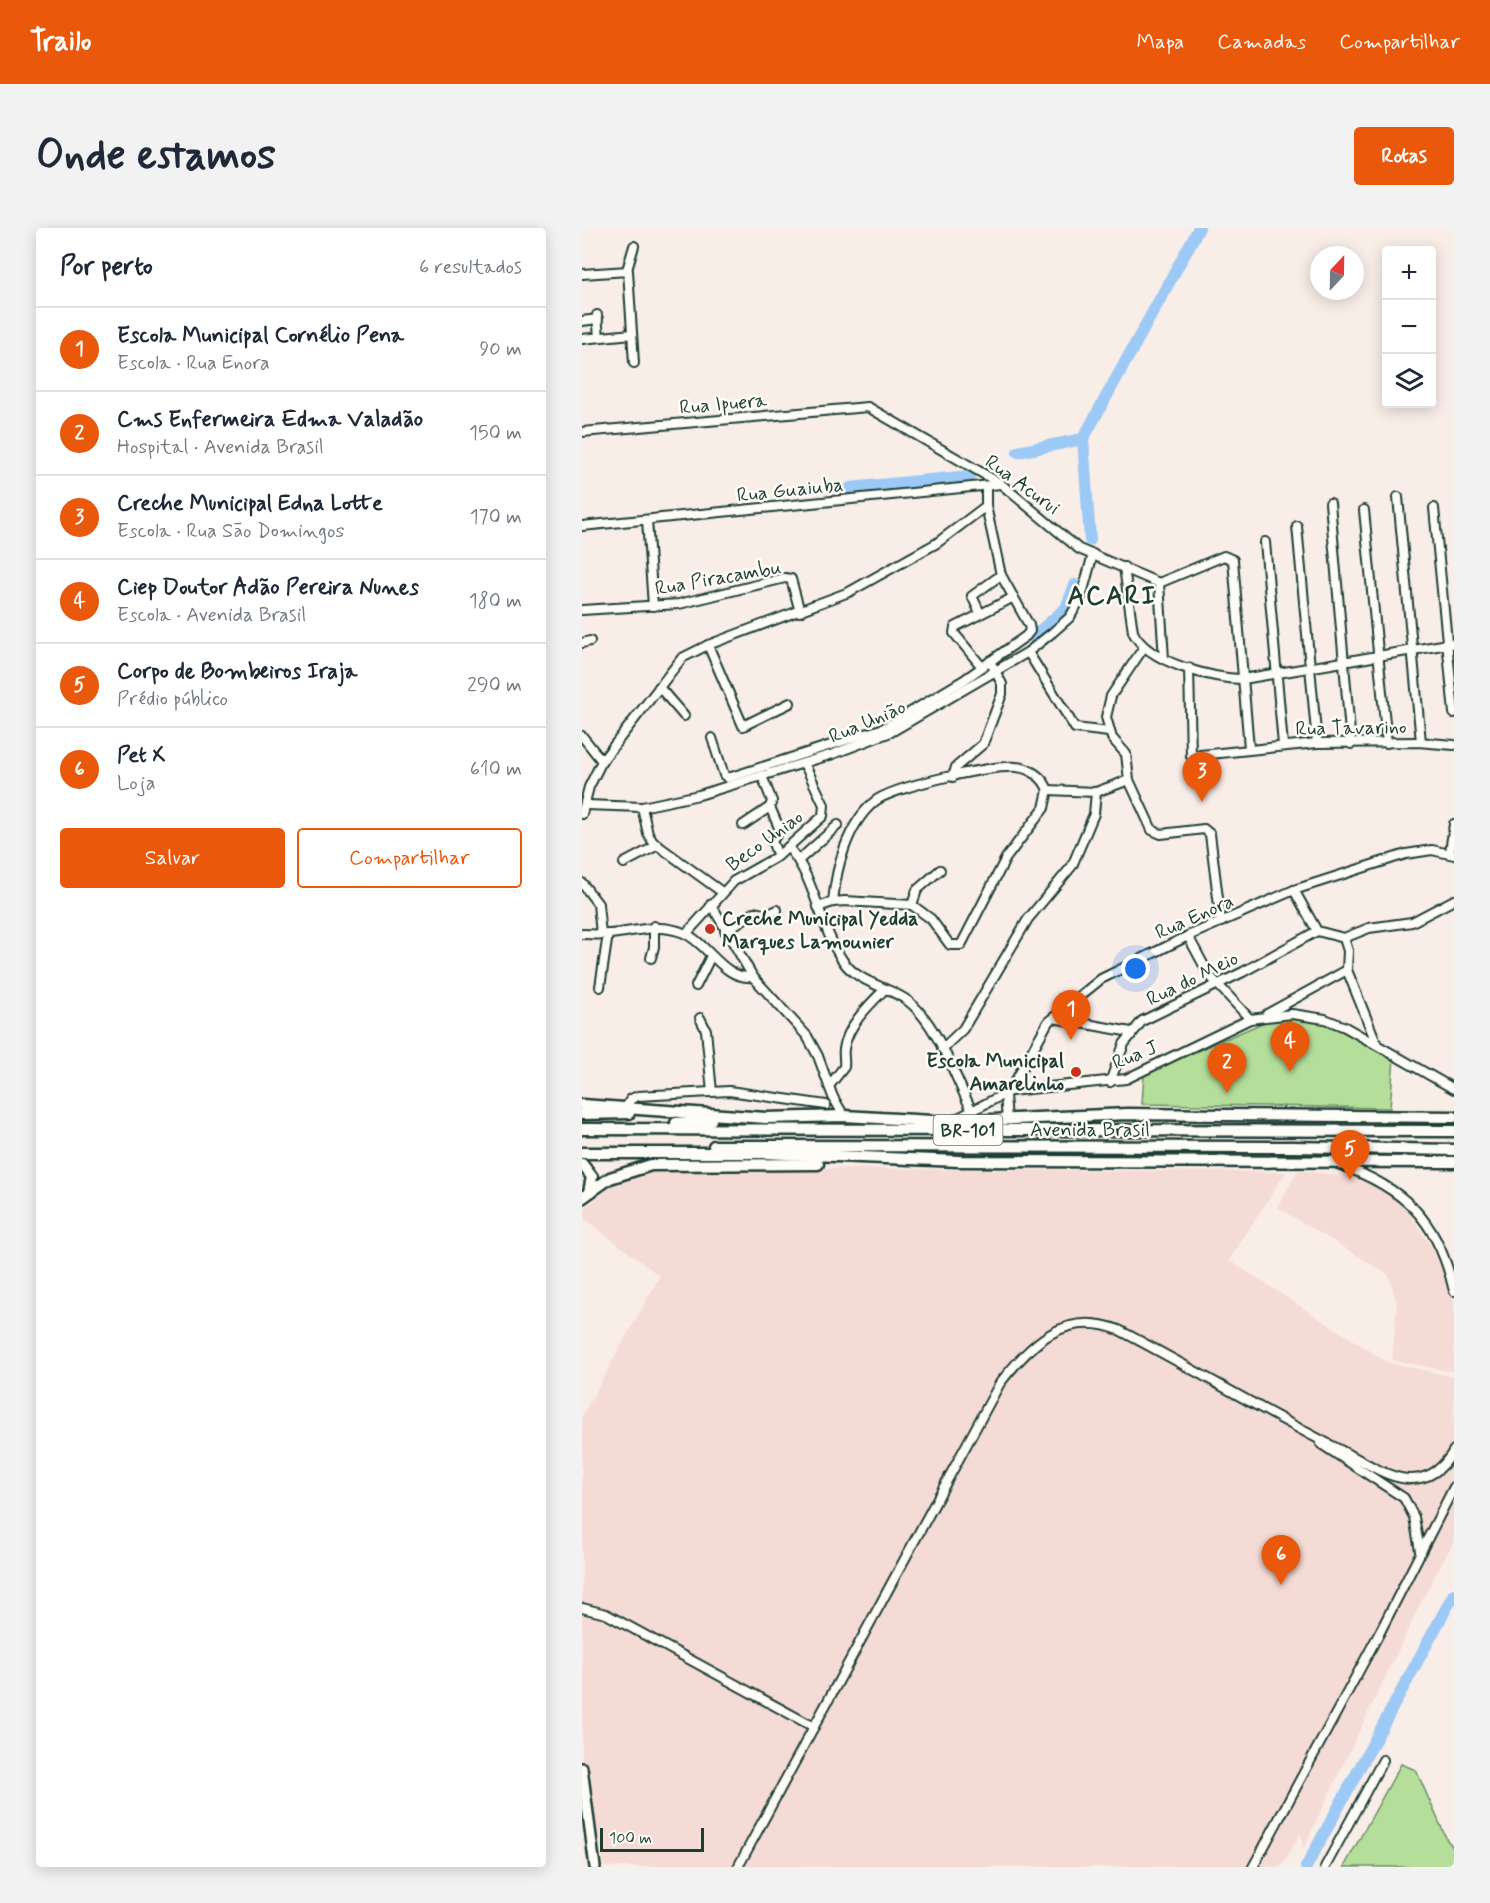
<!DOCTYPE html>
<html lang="pt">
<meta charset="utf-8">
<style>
body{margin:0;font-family:Mynerve,sans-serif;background:#f2f2f3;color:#1f2937}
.controls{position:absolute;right:18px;top:18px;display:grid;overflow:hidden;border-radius:6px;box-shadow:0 3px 15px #0003}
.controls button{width:54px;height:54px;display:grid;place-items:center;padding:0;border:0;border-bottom:2px solid #e0e1e3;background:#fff;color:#1f2937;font:30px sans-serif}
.compass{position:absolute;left:728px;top:18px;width:54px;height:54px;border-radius:50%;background:#fff;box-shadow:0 3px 15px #0003;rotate:22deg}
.scale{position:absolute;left:18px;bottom:15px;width:104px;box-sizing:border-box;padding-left:6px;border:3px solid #1f3d34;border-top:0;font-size:16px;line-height:21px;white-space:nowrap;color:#1f3d34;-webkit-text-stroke:4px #fdfcf7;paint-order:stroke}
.you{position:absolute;left:554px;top:741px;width:21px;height:21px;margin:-15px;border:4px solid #fff;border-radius:50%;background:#1a73e8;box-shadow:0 0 0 9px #1a73e833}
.badge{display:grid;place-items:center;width:39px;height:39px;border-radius:50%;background:#ea580c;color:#fff;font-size:20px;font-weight:700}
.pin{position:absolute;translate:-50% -50px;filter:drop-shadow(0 2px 3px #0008)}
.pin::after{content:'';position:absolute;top:32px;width:21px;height:18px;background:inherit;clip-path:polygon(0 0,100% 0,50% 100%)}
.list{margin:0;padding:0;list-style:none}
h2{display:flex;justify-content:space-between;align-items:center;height:78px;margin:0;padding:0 24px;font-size:26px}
h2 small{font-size:20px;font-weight:400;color:#747a83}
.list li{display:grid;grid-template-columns:39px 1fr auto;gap:18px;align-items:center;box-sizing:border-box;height:84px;padding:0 24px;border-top:2px solid #e0e1e3}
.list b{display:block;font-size:22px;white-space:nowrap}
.list p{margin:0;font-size:20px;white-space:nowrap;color:#747a83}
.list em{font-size:20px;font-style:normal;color:#747a83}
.actions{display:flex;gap:12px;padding:18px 24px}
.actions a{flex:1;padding:14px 0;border:2px solid #ea580c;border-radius:6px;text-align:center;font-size:21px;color:#ea580c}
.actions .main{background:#ea580c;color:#fff}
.icon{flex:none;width:33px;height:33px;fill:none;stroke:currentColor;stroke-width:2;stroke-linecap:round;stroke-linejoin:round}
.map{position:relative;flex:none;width:872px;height:1639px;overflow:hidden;border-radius:6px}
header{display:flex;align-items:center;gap:36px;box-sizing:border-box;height:84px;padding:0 30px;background:#ea580c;color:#fff}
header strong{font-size:28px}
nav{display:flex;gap:33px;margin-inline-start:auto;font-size:21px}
.intro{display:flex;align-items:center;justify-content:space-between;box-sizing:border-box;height:144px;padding:0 36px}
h1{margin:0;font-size:42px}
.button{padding:15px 27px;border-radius:6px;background:#ea580c;color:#fff;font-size:21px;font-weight:700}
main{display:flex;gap:36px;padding:0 36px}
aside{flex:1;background:#fff;border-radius:6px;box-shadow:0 3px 15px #0003}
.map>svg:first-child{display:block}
.built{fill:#f5dbd5}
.green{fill:#b5de9a;stroke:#6a8e67;stroke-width:1.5}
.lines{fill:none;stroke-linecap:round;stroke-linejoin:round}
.river{stroke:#9cc9f6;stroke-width:12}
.minor-casing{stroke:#1f3d34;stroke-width:12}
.major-casing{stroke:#1f3d34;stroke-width:14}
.highway-casing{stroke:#1f3d34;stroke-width:15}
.minor{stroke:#fdfcf7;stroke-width:8}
.major{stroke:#fdfcf7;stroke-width:9}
.highway{stroke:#fdfcf7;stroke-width:10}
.poi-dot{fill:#c8321e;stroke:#fdfcf7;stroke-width:2}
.labels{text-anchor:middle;stroke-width:5;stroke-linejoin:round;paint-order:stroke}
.shield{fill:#fdfcf7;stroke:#62766e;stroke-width:1.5}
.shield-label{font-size:18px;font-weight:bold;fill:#1f3d34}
.street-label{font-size:20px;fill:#1f3d34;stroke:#fdfcf7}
.poi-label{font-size:20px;font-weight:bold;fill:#1f3d34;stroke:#fdfcf7;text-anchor:start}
.district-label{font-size:26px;font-weight:bold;letter-spacing:1.5px;fill:#1f3d34;stroke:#fdfcf7}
</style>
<header>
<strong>Trailo</strong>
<nav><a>Mapa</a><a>Camadas</a><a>Compartilhar</a></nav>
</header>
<div class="intro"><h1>Onde estamos</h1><a class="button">Rotas</a></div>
<main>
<aside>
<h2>Por perto<small>6 resultados</small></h2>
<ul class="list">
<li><span class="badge">1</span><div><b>Escola Municipal Cornélio Pena</b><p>Escola · Rua Enora</p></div><em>90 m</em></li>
<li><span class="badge">2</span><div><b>Cms Enfermeira Edma Valadão</b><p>Hospital · Avenida Brasil</p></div><em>150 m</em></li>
<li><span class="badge">3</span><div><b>Creche Municipal Edna Lotte</b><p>Escola · Rua Sāo Domingos</p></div><em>170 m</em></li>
<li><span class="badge">4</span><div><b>Ciep Doutor Adão Pereira Nunes</b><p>Escola · Avenida Brasil</p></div><em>180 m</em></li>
<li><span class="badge">5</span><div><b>Corpo de Bombeiros Iraja</b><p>Prédio público</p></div><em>290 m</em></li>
<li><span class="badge">6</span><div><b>Pet X</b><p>Loja</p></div><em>610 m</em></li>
</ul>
<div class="actions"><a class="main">Salvar</a><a>Compartilhar</a></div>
</aside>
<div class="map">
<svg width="872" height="1639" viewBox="0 0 872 1639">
<rect width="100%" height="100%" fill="#f9ede8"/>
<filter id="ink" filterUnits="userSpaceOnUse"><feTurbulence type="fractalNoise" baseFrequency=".0167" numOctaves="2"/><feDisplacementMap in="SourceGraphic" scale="12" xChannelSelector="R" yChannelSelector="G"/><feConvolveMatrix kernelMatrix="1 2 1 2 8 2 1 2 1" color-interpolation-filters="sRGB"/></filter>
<g filter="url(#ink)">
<g class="built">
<path d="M80,939L704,944L647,1032L805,1134L872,1149V1313L843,1366L721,1621L719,1605L699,1639H22L14,1589L0,1540V1188L78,1048L0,989V982L44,947Z"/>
<path d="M763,941L784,949L818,971L865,1043L872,1074V1144L810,1132L815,1077L807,1047L695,979L716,942L756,948Z"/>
</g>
<g class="green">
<path d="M720,791L746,796L812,830L808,880L560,876L562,846L685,793Z"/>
<path d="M819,1536L834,1542L865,1612L872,1620V1639H762Z"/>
</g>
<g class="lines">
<g class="river">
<path d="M436,224L501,211"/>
<path d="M268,260L388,248"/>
<path d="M508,312L501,211L617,0"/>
<path d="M451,409L484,380L493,357"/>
<path d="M724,1639L872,1366"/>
</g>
<g class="minor-casing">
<g id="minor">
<path d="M45,42L52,18"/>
<path d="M0,46L46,43L52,135"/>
<path d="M15,87L17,109"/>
<path d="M0,93L16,91"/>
<path d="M0,111L50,106"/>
<path d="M0,204L286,179L419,256L497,321L577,355"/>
<path d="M816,269L839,514"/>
<path d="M748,275L769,516"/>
<path d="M852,280L872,485"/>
<path d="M782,282L805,515"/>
<path d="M65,292L71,378"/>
<path d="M0,298L419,256"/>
<path d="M715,298L735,515"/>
<path d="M683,314L701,517"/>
<path d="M542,339L551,404C565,434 630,451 661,451L872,415"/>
<path d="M577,355L642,328L651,332L667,520"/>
<path d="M577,355L582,431"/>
<path d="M0,382L97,376L203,350L209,351L218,384"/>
<path d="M398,385L390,368L419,347"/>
<path d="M0,415L8,413"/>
<path d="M126,417L161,498L208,475"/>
<path d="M562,419L529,468L524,489L530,510L544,526L547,552L570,602L579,606L622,601L628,606L639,694"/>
<path d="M446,424L493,500L527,504"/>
<path d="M400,439L372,405L373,399L430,370"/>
<path d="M607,440L609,528L735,515L836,514L872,517"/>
<path d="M77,459L102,488"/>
<path d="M0,508L20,533"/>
<path d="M130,510L142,547L146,550L302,500L382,452L444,408L448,403L447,397L419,347L404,278V259"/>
<path d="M371,549L374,539L401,516L420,466V456L408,433"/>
<path d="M466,562L514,564L547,552"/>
<path d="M4,577L60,579L117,567L251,526L309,504L446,424L471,404L488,389L499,370L511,326"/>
<path d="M60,579L66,606L71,614L140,664"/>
<path d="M188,579L198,602L190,613L196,628"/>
<path d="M0,586L7,559L20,533L100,430L126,417L267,364L355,315L404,278"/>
<path d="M161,597L188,579L190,573L180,548"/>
<path d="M206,619C234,651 237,698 261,733C277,756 306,758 326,773C355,795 374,851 390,883"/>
<path d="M868,624L872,596"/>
<path d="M217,632L256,597"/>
<path d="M42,635L76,617"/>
<path d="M0,655L16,676L19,706"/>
<path d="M712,662L735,703L762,710L766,723L765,742L794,814"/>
<path d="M251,674C254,640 265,597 292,574C309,559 412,536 434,539C448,540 461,549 466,562"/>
<path d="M129,676L171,749L225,808L236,828L251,869L262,888"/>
<path d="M330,677L335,662L358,642"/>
<path d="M236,679L251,674L263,673L330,677L349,691L368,717H379L424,630L462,580L466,562"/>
<path d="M143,703L173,684L185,687L195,682"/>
<path d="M0,706C9,706 19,707 28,706C55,704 75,694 102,705C126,715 141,752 171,749"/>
<path d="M104,706L152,653L196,628L241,588L242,577L222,535"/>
<path d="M606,708L627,747L668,791"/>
<path d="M762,710L787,700L830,694L872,672"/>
<path d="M69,730L72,719V698"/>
<path d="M114,758L129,728"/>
<path d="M18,759L26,706"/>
<path d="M685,786L765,742"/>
<path d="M118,790L124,802L130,864"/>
<path d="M471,790L549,804"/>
<path d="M360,821L381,801L446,691L490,638L512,586L514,564"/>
<path d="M528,854L542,816L560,793L661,744L735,703"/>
<path d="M247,858L262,839C263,833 261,827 262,821C265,798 287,777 302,762"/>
<path d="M428,863L544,851L668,791L710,786L743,791L763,799L872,861"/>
<path d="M423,867L425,892"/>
<path d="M44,879L49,871L56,868L147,863L244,877"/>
<path d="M372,892L428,863L466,794L519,751L606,708L712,662L824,626L850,622L872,627"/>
<path d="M756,936C823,960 856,992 872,1063"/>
<path d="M739,1216L822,1270L832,1289L838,1323"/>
<path d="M0,1380L24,1386L232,1499"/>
<path d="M156,1639L418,1155C450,1115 483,1081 537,1102C614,1142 688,1187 766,1226C785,1235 807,1251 829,1251C849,1251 863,1238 872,1222"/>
<path d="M671,1639L799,1402L872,1259"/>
<path d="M743,1639L801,1532"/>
</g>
</g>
<g class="major-casing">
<path id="major" d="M0,1540L13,1639"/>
</g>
<g class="highway-casing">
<g id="highway">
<path d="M0,877L184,890L262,888L368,894L545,886L872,889"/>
<path d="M0,886L47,885"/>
<path d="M94,895L129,892"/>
<path d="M0,901L872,903"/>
<path d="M132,918L711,919L872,922"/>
<path d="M0,925H181L377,933L872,934"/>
<path d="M0,936L10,949L7,964"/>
<path d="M0,970L28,950L69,937L236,936"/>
</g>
</g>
<use href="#minor" class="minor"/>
<use href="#major" class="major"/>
<use href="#highway" class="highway"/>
</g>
</g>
<g class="poi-dot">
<circle cx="128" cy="701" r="6"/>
<circle cx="494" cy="844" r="6"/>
</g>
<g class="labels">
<rect class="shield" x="351.5" y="887" width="69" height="30" rx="4.5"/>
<g class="shield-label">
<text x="386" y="908">BR-101</text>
</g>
<g class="street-label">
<text transform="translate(141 175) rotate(-5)" y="7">Rua Ipuera</text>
<text transform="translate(441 256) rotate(36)" y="7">Rua Acurui</text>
<text transform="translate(208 261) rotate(-6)" y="7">Rua Guaiuba</text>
<text transform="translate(136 349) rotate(-10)" y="7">Rua Piracambu</text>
<text transform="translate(285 493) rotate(-23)" y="7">Rua União</text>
<text transform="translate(769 499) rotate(-1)" y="7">Rua Tavarino</text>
<text transform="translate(182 612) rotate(-36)" y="7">Beco Uniao</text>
<text transform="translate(612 688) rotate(-24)" y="7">Rua Enora</text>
<text transform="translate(610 750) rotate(-26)" y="7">Rua do Meio</text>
<text transform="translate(553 826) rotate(-22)" y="7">Rua J</text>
<text x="508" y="908">Avenida Brasil</text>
</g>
<g class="poi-label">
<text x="140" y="697">Creche Municipal Yedda<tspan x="140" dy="23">Marques Lamounier</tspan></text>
<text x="482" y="839" text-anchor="end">Escola Municipal<tspan x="482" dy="23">Amarelinho</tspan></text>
</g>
<g class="district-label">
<text x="530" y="376">ACARI</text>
</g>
</g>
</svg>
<div class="controls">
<button>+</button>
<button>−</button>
<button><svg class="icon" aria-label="layers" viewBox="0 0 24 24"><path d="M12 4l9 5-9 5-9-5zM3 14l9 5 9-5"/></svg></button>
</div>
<svg class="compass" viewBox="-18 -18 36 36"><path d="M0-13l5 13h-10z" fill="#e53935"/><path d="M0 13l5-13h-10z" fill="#747a83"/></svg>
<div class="scale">100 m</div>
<div class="you"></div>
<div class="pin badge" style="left:489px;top:812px">1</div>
<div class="pin badge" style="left:645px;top:865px">2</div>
<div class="pin badge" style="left:620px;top:574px">3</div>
<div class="pin badge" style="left:708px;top:844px">4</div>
<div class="pin badge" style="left:768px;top:952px">5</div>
<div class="pin badge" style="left:699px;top:1357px">6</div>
</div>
</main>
